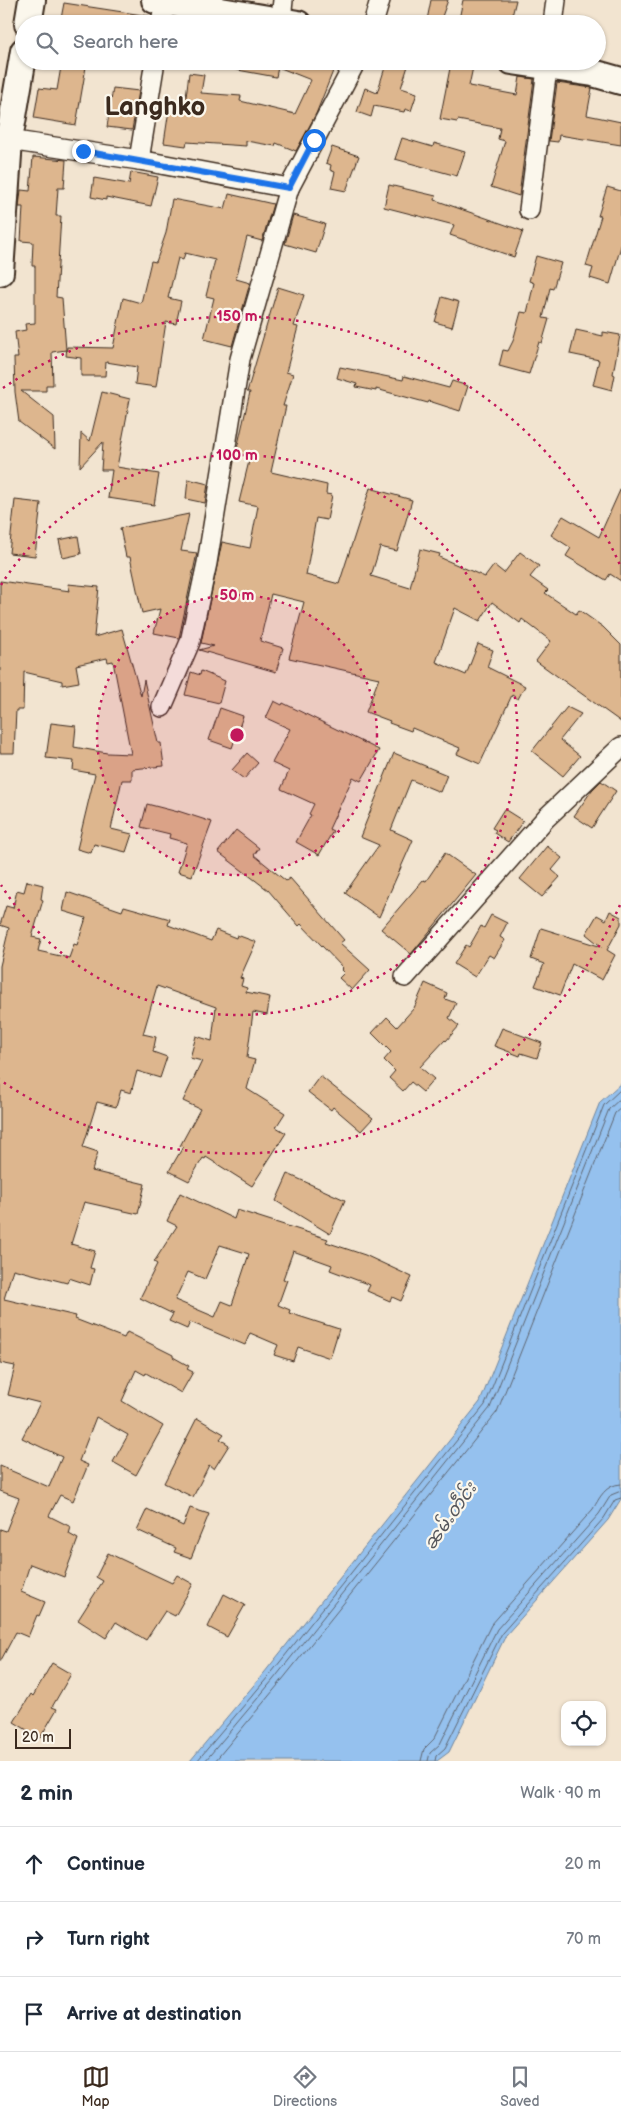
<!DOCTYPE html>
<meta charset="utf-8">
<style>
body{margin:0;font-family:"Balsamiq Sans","Noto Sans Myanmar",sans-serif;background:#f6f6f7;color:#1f2937}
.controls{position:absolute;right:15px;bottom:15px;display:grid;overflow:hidden;border-radius:10px;box-shadow:0 1px 4px #0004}
.controls button{width:45px;height:45px;display:grid;place-items:center;padding:0;border:0;border-bottom:1px solid #e0e1e3;background:#fff;color:#1f2937;font:25px sans-serif}
.scale{position:absolute;left:15px;bottom:12px;width:56px;box-sizing:border-box;padding-left:5px;border:2px solid #3b2a1e;border-top:0;font-size:14px;line-height:18px;white-space:nowrap;color:#3b2a1e;-webkit-text-stroke:4px #fbf7ec;paint-order:stroke}
.stop{position:absolute;width:15px;height:15px;margin:-11px;border:4px solid #1a73e8;border-radius:50%;background:#fff}
.stop.end{background:#1a73e8;border-color:#fff;box-shadow:0 1px 5px #0008}
.list{margin:0;padding:0;list-style:none}
h2{display:flex;justify-content:space-between;align-items:center;height:65px;margin:0;padding:0 20px;font-size:21px}
h2 small{font-size:16px;font-weight:400;color:#747a83}
.list li{display:grid;grid-template-columns:32px 1fr auto;gap:15px;align-items:center;box-sizing:border-box;height:75px;padding:0 20px;border-top:1px solid #e0e1e3}
.list b{display:block;font-size:19px;white-space:nowrap}
.list em{font-size:16px;font-style:normal;color:#747a83}
.icon{flex:none;width:28px;height:28px;fill:none;stroke:currentColor;stroke-width:2;stroke-linecap:round;stroke-linejoin:round}
.map{position:relative;flex:none;width:621px;height:1761px;overflow:hidden}
.search{position:absolute;background:#fff;box-shadow:0 1px 4px #0004;left:15px;right:15px;top:15px;height:55px;display:flex;align-items:center;gap:12px;box-sizing:border-box;padding:0 18px;border-radius:28px;color:#747a83;font-size:19px}
.sheet{height:290px;background:#fff}
nav{display:flex;justify-content:space-around;align-items:center;box-sizing:border-box;height:70px;border-top:1px solid #e0e1e3;background:#fff;font-size:14px;color:#747a83}
nav a{display:grid;justify-items:center;gap:2px}
nav .on{color:#3b2a1e}
.map>svg:first-child{display:block}
.water{fill:#95c1ee;stroke:#71859b}
.lines{fill:none;stroke-linecap:round;stroke-linejoin:round}
.shore{stroke:#5f6671;stroke-width:1}
.building{fill:#ddb68e;stroke:#3b2a1e;fill-rule:evenodd}
.street-casing{stroke:#3b2a1e;stroke-width:22}
.secondary-casing{stroke:#3b2a1e;stroke-width:30}
.street{stroke:#fbf7ec;stroke-width:19}
.secondary{stroke:#fbf7ec;stroke-width:26}
.route{stroke:#1a73e8;stroke-width:6}
.ring{fill:none;stroke:#c2185b;stroke-width:2.5;stroke-dasharray:2.5 5}
.labels{text-anchor:middle;stroke-width:4.5;stroke-linejoin:round;paint-order:stroke}
.water-label{font-size:18px;font-style:italic;fill:#56575c;stroke:#fbf7ec}
.town-label{font-size:26px;font-weight:bold;fill:#3b2a1e;stroke:#fbf7ec}
.centre{fill:#c2185b;stroke:#fbf7ec;stroke-width:2.5}
.ring-label{font-size:15px;text-anchor:middle;font-weight:bold;fill:#c2185b;stroke:#fbf7ec;stroke-width:4.5;stroke-linejoin:round;paint-order:stroke}
</style>
<div class="map">
<svg width="621" height="1761" viewBox="0 0 621 1761">
<rect width="100%" height="100%" fill="#f2e4d0"/>
<filter id="ink" filterUnits="userSpaceOnUse"><feTurbulence type="fractalNoise" baseFrequency=".02" numOctaves="2"/><feDisplacementMap in="SourceGraphic" scale="10" xChannelSelector="R" yChannelSelector="G"/><feConvolveMatrix kernelMatrix="1 2 1 2 8 2 1 2 1" color-interpolation-filters="sRGB"/></filter>
<g filter="url(#ink)">
<path class="water" d="M621,1083V1499L608,1520L506,1635L449,1752L437,1761H190L264,1673L480,1402L600,1102Z"/>
<g class="lines">
<g class="shore">
<path d="M197,1761L268,1677L485,1405L604,1105L621,1089"/>
<path d="M205,1761L273,1680L490,1408L609,1109L621,1098"/>
<path d="M215,1761L278,1685L497,1412L615,1113L621,1108"/>
<path d="M421,1761L424,1749L434,1739L491,1625L593,1509C600,1497 605,1485 621,1484"/>
<path d="M428,1761L430,1753L440,1744L497,1629L599,1514L611,1495L621,1491"/>
<path d="M435,1761L436,1756L445,1748L502,1633L604,1518L615,1500L621,1498"/>
</g>
</g>
<g class="building">
<path d="M431,0H448L440,22L427,20Z"/>
<path d="M463,0H516L510,24H458Z"/>
<path d="M64,3L149,16L148,24H60Z"/>
<path d="M62,61H87L76,125L34,118L39,88L57,90Z"/>
<path d="M233,61H337L316,114L296,151L276,143L275,146L246,141V146L187,142L186,146L164,143L170,103L185,105L189,73L204,75L201,93L241,96L240,101L295,114L311,80L278,67L276,77L232,69Z"/>
<path d="M387,61L408,66L401,88L417,93L411,111L405,109L404,112L374,106L371,117L357,112L365,88L377,93Z"/>
<path d="M451,63L473,67L469,86L517,95L520,77L534,79L519,196L491,187L505,141L498,139L500,128L458,120L457,122L440,119Z"/>
<path d="M557,83L592,88L587,115L621,122V145L559,135L558,142L549,141Z"/>
<path d="M113,88L139,91L132,130L107,127Z"/>
<path d="M402,138L433,147L434,143L465,152L457,176L395,159Z"/>
<path d="M332,147L359,156L346,191L331,188L335,172L330,170L331,165L326,163Z"/>
<path d="M33,157L66,160L64,188H58L56,216H61L56,297L62,298L66,350L52,352L53,385H46V391H21L54,417L55,449L19,422L15,392L14,358H18L15,332L26,330L25,324L35,323V266H32L33,242L21,241L23,207H19L21,190L30,191Z"/>
<path d="M131,172L158,177L151,206L106,197V200L91,197L94,178L129,184Z"/>
<path d="M389,185L436,196L435,200L523,231L514,257L450,235L454,225L384,207Z"/>
<path d="M607,187L621,191V246L610,284L590,278L593,268L586,266L601,216H598Z"/>
<path d="M229,194L273,204L262,241L247,237L236,279L250,283L232,346L204,339L214,298L206,296L215,260L185,253L183,260L178,258L168,298L181,301L176,324L166,322L156,387L135,384L137,367L106,362L105,376H81V358L66,356L67,347L113,348L123,298L141,303L151,261L156,262L166,233L172,199L225,209Z"/>
<path d="M293,215L325,224L316,253L285,244Z"/>
<path d="M536,256L561,263L553,289L550,288L543,318L549,319L542,343L539,342L529,374L499,366L503,350L508,351L513,341L521,312L527,313L534,283L529,281Z"/>
<path d="M278,287L304,295L294,326L298,327L286,372L293,374L283,406H286L271,472L327,485L326,494L332,495L327,520L316,518L306,575L339,584L370,488L412,500L397,551L380,547L371,576L410,588L420,549L440,554L439,557L485,577L494,565L504,573L520,552L539,566L530,577L548,590L545,593L576,614L579,610L603,627L621,645V722L536,661L551,641L522,619L520,623L492,602L480,621L455,608L436,662L466,675L478,644L493,650L487,667L525,686L518,699L512,695L480,764L457,754L460,748L412,728L411,731L389,723L390,721L366,712L379,678L289,658L304,602L271,594L260,641L283,648L276,672L199,650L214,646L201,643L222,542L250,548L258,506L239,502L250,457L236,453L250,392H247Z"/>
<path d="M442,297L459,302L452,327L435,322Z"/>
<path d="M576,330L603,336V332L620,335L613,374L615,375L612,390L593,385L599,360L570,354Z"/>
<path d="M340,367L403,380L404,376L449,388L452,381L468,386L460,411L429,401L428,403L376,389V391L356,387L357,384L337,378Z"/>
<path d="M102,392L130,399L117,467L159,474L154,505L108,498L112,470H101L103,442L80,467L81,433L90,441Z"/>
<path d="M188,479L208,484L205,503L186,499Z"/>
<path d="M621,488V581L610,574L606,580L566,556L571,548L551,535L563,516L599,537Z"/>
<path d="M15,500L41,503L35,556L9,553Z"/>
<path d="M189,514L181,551L197,553L179,638L154,633L160,609L142,613L130,557H126L120,528Z"/>
<path d="M78,536L81,554L63,558L59,540Z"/>
<path d="M0,581L70,591L68,584L99,587L94,637L122,629L141,696L144,680L158,743H161L164,766L132,769V780H122L111,829L132,834L126,852L94,844L91,853L77,849L95,774L73,770L74,761L46,758L51,723L76,726L74,747L107,753L131,754L113,661L108,662L107,658L76,665L79,682L62,685V681L24,672L23,710H16L14,753H0Z"/>
<path d="M201,671L225,681L219,703L185,695L191,672L200,675Z"/>
<path d="M274,701L282,705L283,703L379,750L361,781L353,777L329,829L333,831L319,855L296,842L311,815L309,814L314,804L281,789L289,771L272,763L290,729L266,718Z"/>
<path d="M567,707L581,714L560,740L580,756L563,776L532,751Z"/>
<path d="M220,708L243,716L232,748L209,740Z"/>
<path d="M247,753L258,763L244,779L232,770Z"/>
<path d="M394,753L447,775L440,792L411,780L391,830L413,840L379,917L345,893L379,845L360,837Z"/>
<path d="M601,781L616,791L592,828L574,816L592,790Z"/>
<path d="M147,804L178,812V811L212,822L192,876L178,872L187,843L169,838L170,834L141,827Z"/>
<path d="M504,809L523,821L508,842L494,833L496,830L492,828Z"/>
<path d="M236,830L259,848L254,855L286,881L290,878L344,940L340,943L370,970L352,990L339,978L344,973L341,970L343,968L301,924L299,926L268,890L218,852Z"/>
<path d="M547,846L562,858L552,870L560,877L542,897L520,879Z"/>
<path d="M445,853L476,875L411,954L381,929L423,880L426,881Z"/>
<path d="M27,881L43,885L41,899L43,900L32,937L41,939L38,951L69,958L74,944L77,945L86,918L63,911L67,892L122,911L124,906L170,919L168,925L211,941L216,930L236,938L237,935L256,942L240,978L243,979L241,986L247,988L246,992L270,997L267,1015L253,1012L247,1058L255,1060L247,1089L285,1113L276,1127L286,1133L252,1186L206,1157L205,1159L203,1158L189,1181L169,1171L183,1147L180,1146L200,1109L183,1101L202,1061L190,1058L196,1036L212,1041L216,1007L157,986L143,1034L156,1037L153,1052L167,1057L160,1078L137,1071L131,1093L121,1090L116,1107L97,1102L83,1147L98,1152L92,1171L145,1184L138,1214L84,1202L71,1244L95,1251L90,1268L94,1269L90,1285L69,1278L67,1283L13,1269L4,1299L76,1316L75,1319L124,1338L127,1332L173,1355V1357L189,1366L187,1369L193,1372L181,1393L146,1373L145,1375L136,1370L122,1401L163,1426L136,1475L113,1462L128,1435L96,1417L79,1461L88,1465L73,1501L60,1495L49,1516L71,1527L69,1534L78,1539L64,1577L30,1564L21,1592L45,1602L39,1616L37,1615L28,1637L16,1632L0,1662V1529L6,1531L19,1498L0,1491V1466L49,1487L62,1457L22,1438L40,1403L8,1395L15,1366L0,1363V966L9,928L0,925L6,906L13,908L17,890L24,892Z"/>
<path d="M610,911L621,917V924L607,950L615,955L602,980L572,964L560,995L535,986L544,964L531,959L541,928L602,947L586,934L597,915L606,920Z"/>
<path d="M491,915L507,923L500,937L505,940L494,958L489,955L475,977L454,964L466,945L469,947L481,926L484,928Z"/>
<path d="M425,983L447,993L445,999L456,1003L449,1018L459,1026L446,1041L445,1040L420,1067L434,1079L423,1092L411,1082L403,1091L389,1078L395,1071L384,1060L391,1052L372,1033L387,1017L397,1027L414,1008Z"/>
<path d="M502,1028L542,1043L537,1058L521,1053L520,1056L494,1046Z"/>
<path d="M320,1076L373,1118L361,1131L333,1107L331,1110L308,1092Z"/>
<path d="M288,1174L345,1200L330,1234L276,1201Z"/>
<path d="M180,1193L234,1219L237,1210L328,1239L326,1242L365,1255L412,1277L401,1301L392,1297L390,1301L367,1291L370,1285L330,1270L332,1265L293,1251L283,1279L287,1280L278,1305L290,1310L289,1313L339,1329L330,1358L298,1347L293,1361L274,1355L278,1345L250,1333L245,1345L190,1322L187,1329L169,1321L173,1314L140,1298L157,1264L154,1262L177,1226L167,1221ZM220,1245L249,1254L232,1305L222,1301L215,1317L175,1300L188,1272L205,1279Z"/>
<path d="M197,1418L224,1434L220,1439L229,1445L214,1469L209,1465L193,1497L164,1483Z"/>
<path d="M190,1508L209,1514L191,1558L174,1552L176,1548L137,1530L147,1509L183,1526Z"/>
<path d="M108,1553L172,1583L177,1575L193,1584L175,1616L165,1611L146,1640L116,1622L106,1638L78,1620L103,1581L96,1577Z"/>
<path d="M224,1594L245,1605L227,1637L208,1627Z"/>
<path d="M52,1663L71,1674L52,1707L57,1709L40,1738L14,1722L31,1694L33,1696Z"/>
</g>
<g class="lines">
<g class="street-casing">
<g id="street">
<path d="M281,21L283,0"/>
<path d="M161,24L165,0"/>
<path d="M373,24L380,0"/>
<path d="M553,24L556,0"/>
<path d="M9,140L139,160L289,188L356,61"/>
<path d="M139,160L155,61"/>
<path d="M529,210L548,61"/>
<path d="M162,707L190,642L207,563L240,359L289,188"/>
<path d="M405,977L546,818L621,747"/>
</g>
</g>
<g class="secondary-casing">
<g id="secondary">
<path d="M155,0L298,24"/>
<path d="M28,24L32,0"/>
<path d="M512,61L593,73L621,81"/>
<path d="M0,272L9,140L24,51"/>
</g>
</g>
<use href="#street" class="street"/>
<use href="#secondary" class="secondary"/>
</g>
</g>
<g class="lines" filter="url(#ink)">
<path class="route" d="M83,151L289,188L314,140"/>
</g>
<circle cx="237" cy="735" r="140" fill="#c2185b" fill-opacity=".12"/>
<g class="ring">
<circle cx="237" cy="735" r="140"/>
<path d="M1 585A280 280 0 1 1 1 885"/>
<path d="M620 905A419 419 0 0 1 3 1082M3 388A419 419 0 0 1 620 565"/>
</g>
<g class="labels">
<g class="water-label">
<text transform="translate(450 1516) rotate(-55)" y="6">ၼမ်ႉတဵင်း</text>
</g>
<g class="town-label">
<text x="155" y="115">Langhko</text>
</g>
</g>
<circle cx="237" cy="735" r="8" class="centre"/>
<g class="ring-label">
<text x="237" y="321">150 m</text>
<text x="237" y="460">100 m</text>
<text x="237" y="600">50 m</text>
</g>
</svg>
<div class="controls">
<button><svg class="icon" aria-label="locate" viewBox="0 0 24 24"><circle cx="12" cy="12" r="6"/><path d="M12 2v4M12 18v4M2 12h4M18 12h4"/></svg></button>
</div>
<div class="scale">20 m</div>
<div class="stop" style="left:314px;top:140px"></div>
<div class="stop end" style="left:83px;top:151px"></div>
<div class="search"><svg class="icon" aria-label="search" viewBox="0 0 24 24"><circle cx="10" cy="10" r="6"/><path d="M15 15l6 6"/></svg>Search here</div>
</div>
<section class="sheet">
<h2>2 min<small>Walk · 90 m</small></h2>
<ul class="list">
<li><svg class="icon" aria-label="ahead" viewBox="0 0 24 24"><path d="M12 20V5M6 11l6-6 6 6"/></svg><div><b>Continue</b></div><em>20 m</em></li>
<li><svg class="icon" aria-label="right" viewBox="0 0 24 24"><path d="M7 20v-9h11M14 6l5 5-5 5"/></svg><div><b>Turn right</b></div><em>70 m</em></li>
<li><svg class="icon" aria-label="arrive" viewBox="0 0 24 24"><path d="M6 21V4h12l-3 4 3 4H6"/></svg><div><b>Arrive at destination</b></div></li>
</ul>
</section>
<nav>
<a class="on"><svg class="icon" aria-label="map" viewBox="0 0 24 24"><path d="M3 6l6-2 6 2 6-2v14l-6 2-6-2-6 2zM9 4v14M15 6v14"/></svg>Map</a>
<a><svg class="icon" aria-label="directions" viewBox="0 0 24 24"><path d="M12 3l9 9-9 9-9-9zM9 14v-3h6M13 9l2 2-2 2"/></svg>Directions</a>
<a><svg class="icon" aria-label="saved" viewBox="0 0 24 24"><path d="M7 4h10v16l-5-4-5 4z"/></svg>Saved</a>
</nav>
